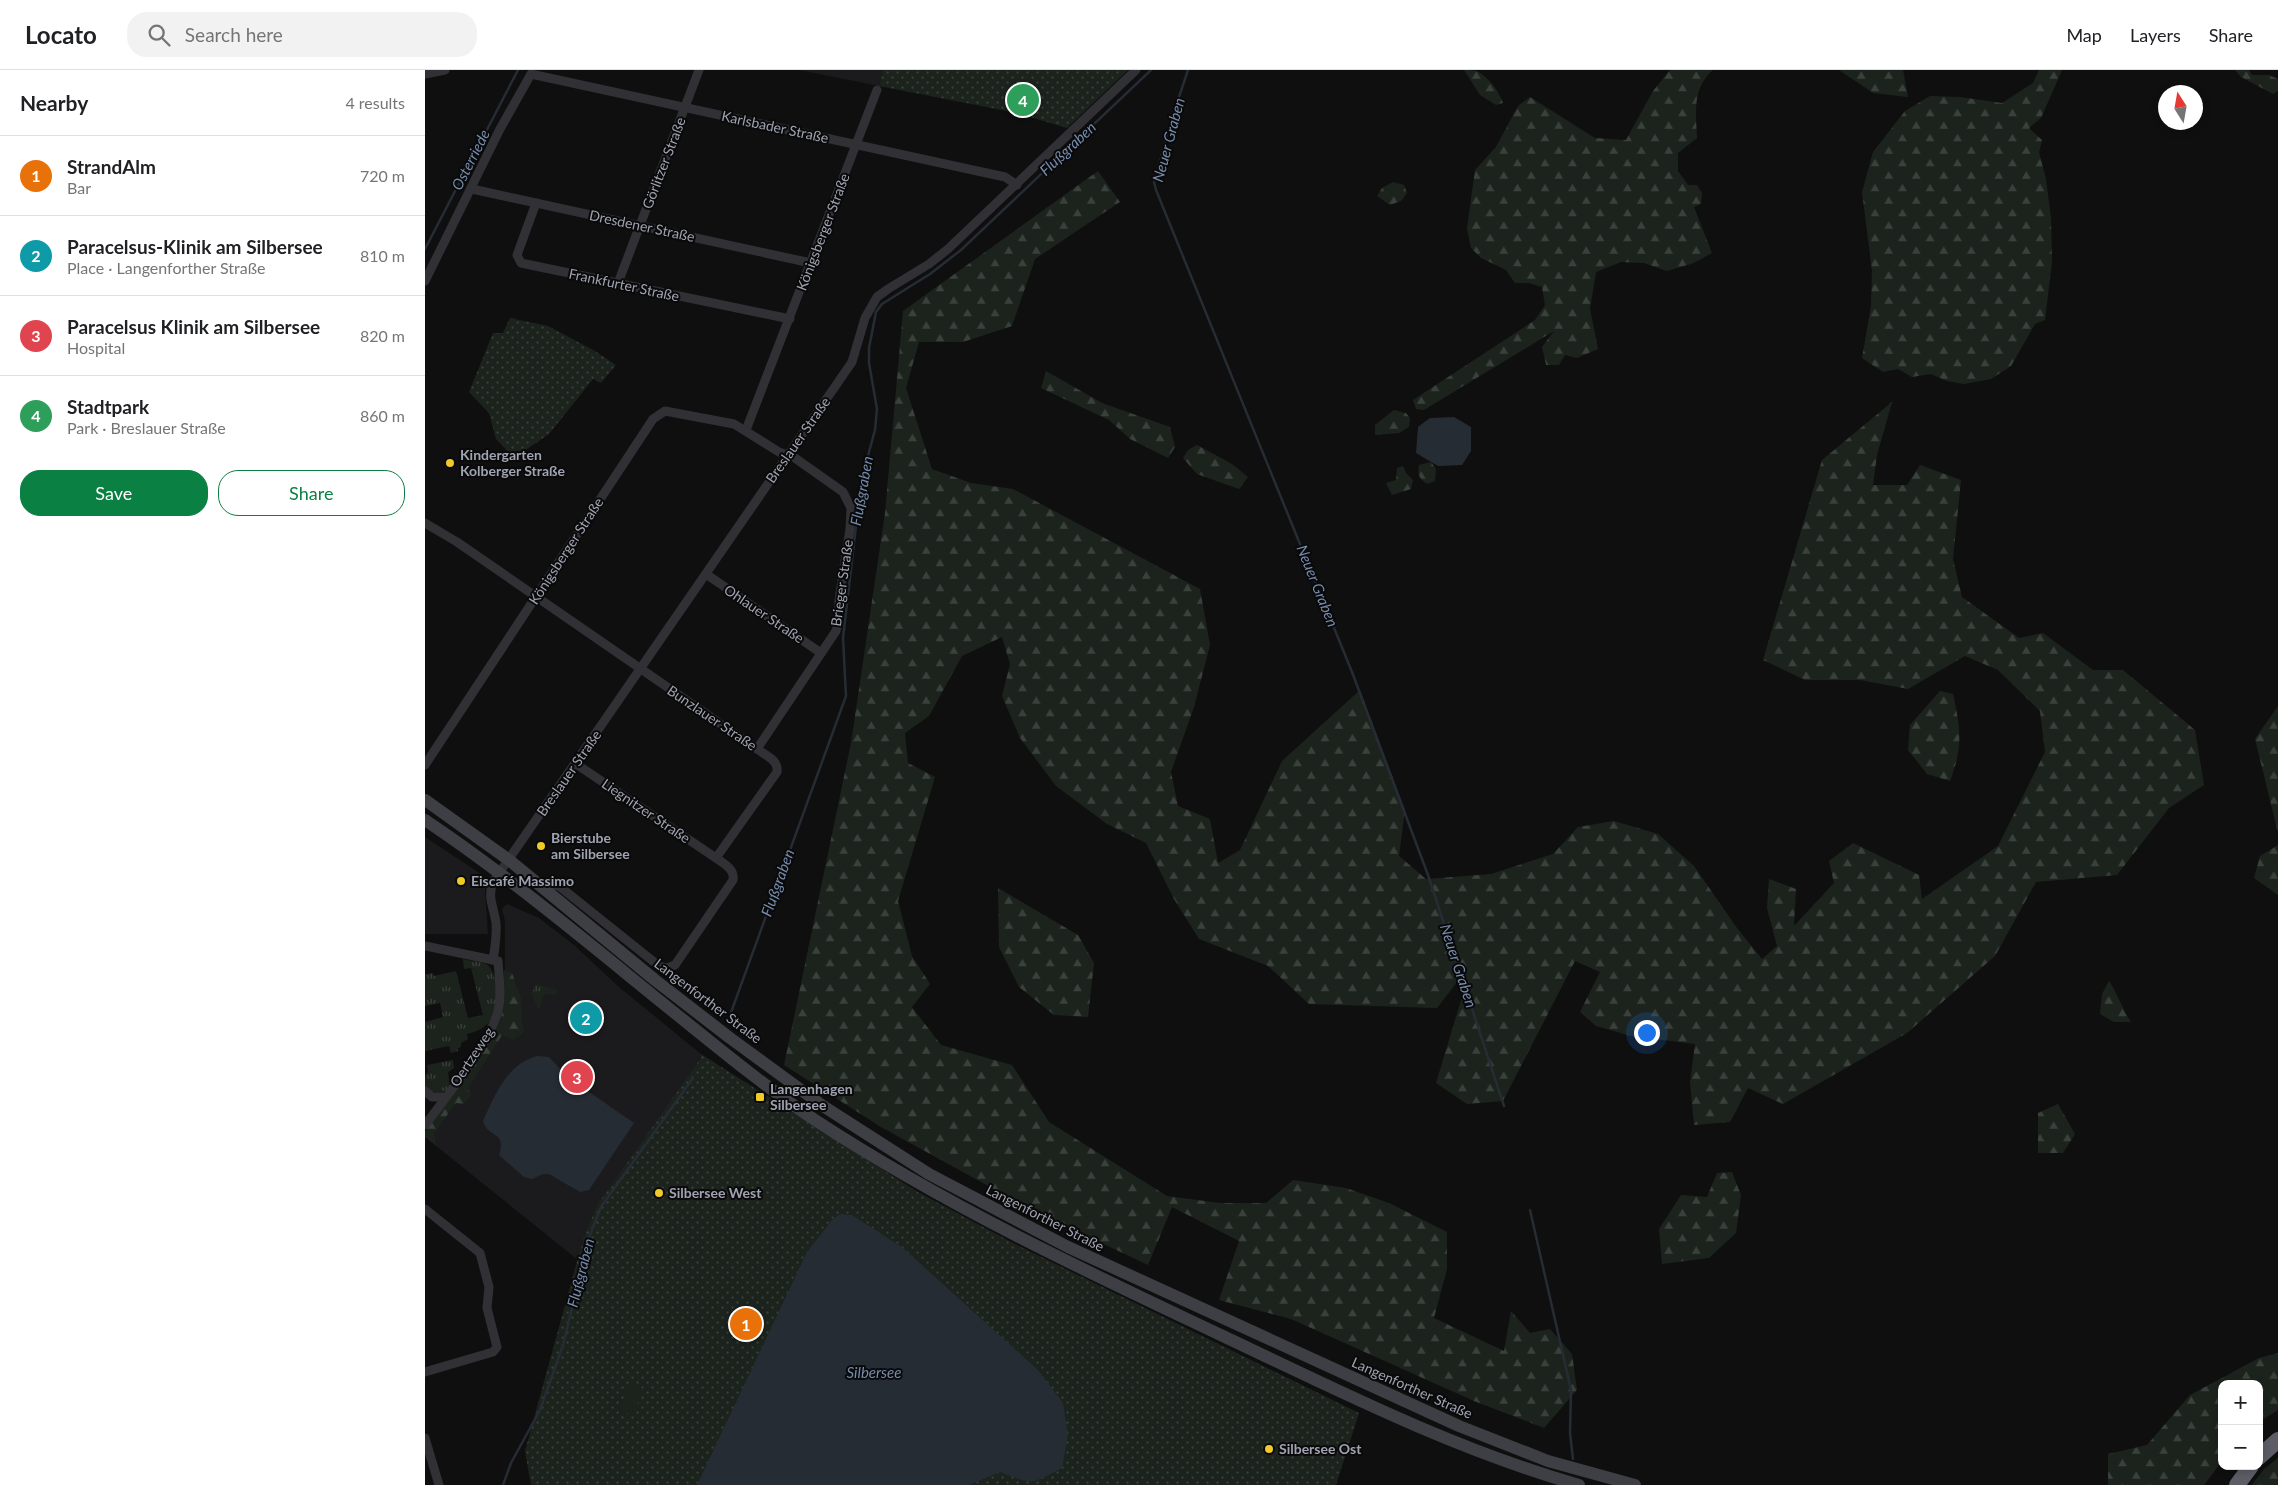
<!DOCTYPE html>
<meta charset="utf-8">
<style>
body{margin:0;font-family:Lato,sans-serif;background:#f2f2f2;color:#202124}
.controls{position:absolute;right:15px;bottom:15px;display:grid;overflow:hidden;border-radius:10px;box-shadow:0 2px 8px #0003}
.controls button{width:45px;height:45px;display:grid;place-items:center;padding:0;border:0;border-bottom:1px solid #e0e0e0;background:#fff;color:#202124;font:25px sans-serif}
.compass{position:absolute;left:1733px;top:15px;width:45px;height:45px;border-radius:50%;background:#fff;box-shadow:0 2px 8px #0003;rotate:349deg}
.you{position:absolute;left:1221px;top:962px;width:18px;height:18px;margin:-12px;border:4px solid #fff;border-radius:50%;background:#1a73e8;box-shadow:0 0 0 8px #1a73e833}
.badge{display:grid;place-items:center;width:32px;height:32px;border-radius:50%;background:#0b8043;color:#fff;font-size:16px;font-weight:700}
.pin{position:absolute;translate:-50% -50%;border:2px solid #fff;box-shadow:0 1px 5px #0006}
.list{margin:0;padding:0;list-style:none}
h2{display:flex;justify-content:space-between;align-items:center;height:65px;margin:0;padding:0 20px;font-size:21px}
h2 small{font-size:16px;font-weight:400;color:#757577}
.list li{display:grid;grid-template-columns:32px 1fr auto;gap:15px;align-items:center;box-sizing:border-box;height:80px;padding:0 20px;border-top:1px solid #e0e0e0}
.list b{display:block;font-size:19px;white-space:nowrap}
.list p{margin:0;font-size:16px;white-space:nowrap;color:#757577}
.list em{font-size:16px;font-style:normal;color:#757577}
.actions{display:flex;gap:10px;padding:15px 20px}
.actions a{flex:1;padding:11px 0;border:1px solid #0b8043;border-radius:20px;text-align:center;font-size:18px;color:#0b8043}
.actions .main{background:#0b8043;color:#fff}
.icon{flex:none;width:28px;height:28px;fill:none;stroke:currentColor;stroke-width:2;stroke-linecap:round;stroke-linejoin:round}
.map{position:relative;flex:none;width:1853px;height:1415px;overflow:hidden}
header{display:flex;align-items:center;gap:30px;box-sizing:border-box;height:70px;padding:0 25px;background:#fff;border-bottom:1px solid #e0e0e0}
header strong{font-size:24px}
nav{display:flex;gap:28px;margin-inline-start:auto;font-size:18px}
.search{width:350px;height:45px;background:#f2f2f2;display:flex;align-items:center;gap:12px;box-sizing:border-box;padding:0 18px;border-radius:20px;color:#757577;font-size:19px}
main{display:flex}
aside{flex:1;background:#fff}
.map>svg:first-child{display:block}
.built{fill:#1b1b1d}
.grass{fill:url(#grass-tufts)}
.forest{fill:url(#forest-firs)}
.park{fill:url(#park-dots)}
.pitch{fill:#1c231d}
.water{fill:#262c34}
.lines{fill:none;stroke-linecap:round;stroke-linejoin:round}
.stream{stroke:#262c34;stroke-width:2.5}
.street{stroke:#303035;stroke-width:9}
.secondary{stroke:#3e3f45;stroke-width:12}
.highway{stroke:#5c5d66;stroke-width:16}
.poi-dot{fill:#f0ca27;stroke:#0a0a0b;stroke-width:2}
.labels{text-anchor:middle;stroke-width:4;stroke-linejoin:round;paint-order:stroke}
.street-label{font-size:14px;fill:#a0a3b1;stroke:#0a0a0b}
.poi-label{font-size:14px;font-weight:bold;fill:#a0a3b1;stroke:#0a0a0b;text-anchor:start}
.water-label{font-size:15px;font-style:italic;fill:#768cad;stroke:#0a0a0b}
</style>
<header>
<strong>Locato</strong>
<div class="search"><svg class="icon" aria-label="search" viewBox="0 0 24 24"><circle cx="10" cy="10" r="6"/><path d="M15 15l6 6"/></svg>Search here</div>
<nav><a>Map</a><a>Layers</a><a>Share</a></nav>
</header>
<main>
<aside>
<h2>Nearby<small>4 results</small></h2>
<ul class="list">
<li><span class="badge" style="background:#e8710a">1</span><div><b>StrandAlm</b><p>Bar</p></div><em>720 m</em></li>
<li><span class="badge" style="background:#0f9aa8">2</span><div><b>Paracelsus-Klinik am Silbersee</b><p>Place · Langenforther Straße</p></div><em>810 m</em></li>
<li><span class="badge" style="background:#e0444e">3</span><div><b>Paracelsus Klinik am Silbersee</b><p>Hospital</p></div><em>820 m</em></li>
<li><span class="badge" style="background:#2e9e5b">4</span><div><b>Stadtpark</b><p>Park · Breslauer Straße</p></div><em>860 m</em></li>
</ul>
<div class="actions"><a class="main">Save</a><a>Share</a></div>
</aside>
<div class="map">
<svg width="1853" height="1415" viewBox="0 0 1853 1415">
<defs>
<pattern id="grass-tufts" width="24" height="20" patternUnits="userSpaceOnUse" patternTransform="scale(1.25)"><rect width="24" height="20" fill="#1c231d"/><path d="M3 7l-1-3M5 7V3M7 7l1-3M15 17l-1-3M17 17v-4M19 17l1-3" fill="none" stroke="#3a403b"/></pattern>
<pattern id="forest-firs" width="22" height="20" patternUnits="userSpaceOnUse" patternTransform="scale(1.25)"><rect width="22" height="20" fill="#1c231d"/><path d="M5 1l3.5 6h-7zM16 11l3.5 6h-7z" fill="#3a403b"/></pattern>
<pattern id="park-dots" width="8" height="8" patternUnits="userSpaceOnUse" patternTransform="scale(1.25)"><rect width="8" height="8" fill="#1c231d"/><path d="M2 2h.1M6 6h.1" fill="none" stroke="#3a403b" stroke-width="1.8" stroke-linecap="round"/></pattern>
</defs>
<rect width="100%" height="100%" fill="#0f0f10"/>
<g class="built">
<path d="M374,0H458L454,16Z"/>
<path d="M0,767L53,802L62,812L60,821L63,864H0Z"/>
<path d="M82,834L114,848L149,875L194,917L276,984V988L159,1166L153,1190L0,1067V1062L52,990L76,950L80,921V851L77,839Z"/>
</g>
<g class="grass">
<path d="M38,889C45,891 54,891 61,894C74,901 74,937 67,948C62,957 51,962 42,964L43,969L36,973V977L33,978V981L26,983L24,976L0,981V952L18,947L15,933L0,936V904L8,903L9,906L31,901L43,948L58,945L46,898L39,899Z"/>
<path d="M110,914L133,920L131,925L119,924L114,940L107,925Z"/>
<path d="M28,990L29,998L23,1002L25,1018C17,1024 8,1024 0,1017V1006L3,1002L2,995Z"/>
</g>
<g class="forest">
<path d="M1039,0C1043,0 1048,0 1051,1C1063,6 1074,21 1078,33L1071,35L1055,25Z"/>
<path d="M1245,0H1288C1267,18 1271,43 1272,68L1253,83V101L1263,115H1272L1277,123L1276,134L1269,137L1287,183L1269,193L1242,201L1219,193L1196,192L1171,202L1165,239L1173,279L1152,288L1140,285L1134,295H1121L1117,277L1129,261L999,340L991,339L988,330L1110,250L1120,235L1117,217L1104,213H1090L1081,200L1056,188L1046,178L1042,158L1050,100L1071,77L1093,36L1105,27L1170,68L1201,70L1228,21Z"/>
<path d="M1414,0H1478L1483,27L1448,23Z"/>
<path d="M1614,0H1637L1616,48L1604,58L1617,70L1614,82L1621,109L1626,148L1627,192L1620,250L1610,254L1586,296L1566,309L1539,314L1522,311L1506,304L1487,307L1473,299L1458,302L1437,288L1446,236L1447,201L1437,122L1448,82L1480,41L1505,26L1535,27L1577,33L1608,13Z"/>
<path d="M1810,0H1824L1827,5H1844L1853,9V21L1848,24L1816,7Z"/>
<path d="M673,101L695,132L610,189L587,256L538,272H494L481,318L507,399L546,413L588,419L775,519L785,575L769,637L746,702L753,736L785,749L793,793L815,780L857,691L935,620L980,740L974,786L1001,809L1066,804L1128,784L1153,757L1189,751L1233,764L1269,796L1312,858L1337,889L1352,876L1342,838L1344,809L1371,819L1369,856L1409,813L1404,791L1428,773L1494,805L1497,829L1573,776L1620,682L1615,641L1573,600L1540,586L1483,619L1435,610H1380L1338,590L1397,390L1467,332L1452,385L1448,415H1482L1495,395L1536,410L1528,489L1537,527L1594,568L1618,563L1668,600H1698L1770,660L1779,715L1744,738L1692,805L1611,812L1570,886L1482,963L1358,1034L1323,1018L1305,1052L1269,1055L1265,1012L1270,974L1206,966L1171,956L1155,942L1175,902L1150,891L1078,1031L1042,1034L1011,1013L1037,927L1035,908L1012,938L884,934L843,896L774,869L749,829L721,773L682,754L631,716L595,668L577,626L585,594L577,567L537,586L504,646L480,663L483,693L510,707L473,831L487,886L505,914L487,937L516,975L587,995L624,1052L742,1126L795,1133H841L868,1110L921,1118L964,1133L1022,1162V1199L1009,1248L1079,1281L1086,1241L1105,1263L1125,1259L1147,1284L1152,1320L1119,1358L1049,1331L866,1249L794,1230L814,1171L747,1137L723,1195L607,1140L456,1057L359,995L426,673L460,443L478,241Z"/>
<path d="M968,112L979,115L982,123L976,131L965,135L952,126L957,118Z"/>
<path d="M621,301L677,333L745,357L750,377L743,388L705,369L684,350L616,318Z"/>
<path d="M969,340L981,343L985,348L984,357L974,363L950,365V355Z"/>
<path d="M772,375L807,394L823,407L814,419L772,404L758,388L763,380Z"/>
<path d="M1006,392L1011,399L1010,411L1002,414C994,408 992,405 994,395Z"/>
<path d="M978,396L981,403L988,410L986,419L967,425L961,413L971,410L972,398Z"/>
<path d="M1515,621L1528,624C1536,661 1538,676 1525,711L1502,704L1483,680L1485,655Z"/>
<path d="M1853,636V763L1830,669Z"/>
<path d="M1853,775V825L1829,808L1835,786Z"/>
<path d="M573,818L653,865L669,893L663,947L629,945L594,917L574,877Z"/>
<path d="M79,900L87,903L96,929L97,952L99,962L89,970L77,965L43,1018L46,1025L39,1034L31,1033L9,1063L11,1075L0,1067V1062C23,1031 62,986 75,950C81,935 79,917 79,900Z"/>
<path d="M1684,911C1693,924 1697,939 1706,952H1689L1675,944L1677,924Z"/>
<path d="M1633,1034L1650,1064L1638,1083H1613V1043Z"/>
<path d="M1307,1102L1316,1125L1311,1163L1284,1188L1237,1194L1234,1159L1256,1125L1282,1127L1292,1103Z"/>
<path d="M1853,1283V1340L1834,1352V1314H1797V1391L1779,1415H1683V1384L1722,1375L1765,1325L1834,1288Z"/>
<path d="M1853,1388V1415H1827L1839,1399Z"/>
</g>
<g class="park">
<path d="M458,0H703L642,58L592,43L454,16Z"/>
<path d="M85,248L123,256L170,281L191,295L176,313L168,309L124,364L89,388L71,369L64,343L44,322L68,263H78Z"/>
<path d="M276,984L493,1122L590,1174L934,1343L911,1415H106L100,1381L159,1166L173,1134L276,988Z"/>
</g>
<path class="pitch" d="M207,1313L220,1320L206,1345L193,1338Z"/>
<g class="water">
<path d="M1029,347L1046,357V381L1037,395L1013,396L991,383L993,357L1005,348Z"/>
<path d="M112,986L124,987L144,1008L209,1053L164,1120L155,1122L124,1104H118L107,1109L99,1107L74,1085C82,1060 63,1069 58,1051C70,1025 82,994 112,986Z"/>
<path d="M415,1144L427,1145L478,1178L613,1300L638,1333L643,1365L637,1398C604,1415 610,1415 575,1402L544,1415H272L382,1182L407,1150Z"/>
</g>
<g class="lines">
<g class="stream">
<path d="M763,0L747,48L729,112L731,120L927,602L1003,805L1079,1036"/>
<path d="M0,179L93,0"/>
<path d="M304,948L421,626L418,568L432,447L444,382L450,360L452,339L444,293V278L451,242L457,234L505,204L536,180L726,0"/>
<path d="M1105,1140L1146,1320L1145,1363L1148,1389"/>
<path d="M78,1415L86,1393L115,1340L138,1275L165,1165L176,1137L268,1008"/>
</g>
<g class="street">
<path d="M0,4L20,0"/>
<path d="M47,119L386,193"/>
<path d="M111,133L92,185L96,193L365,249"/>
<path d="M0,211L75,59L106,4L580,107L592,115"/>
<path d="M193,213L274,0"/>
<path d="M321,360L452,20"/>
<path d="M0,453L32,472L332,679C340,685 354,690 352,702L291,788C299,794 310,799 308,810L250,895L242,898L234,896L134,816L125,814L115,815"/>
<path d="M281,504L396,583"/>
<path d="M151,694L291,788"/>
<path d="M0,695L228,349L240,341L309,354L354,382L370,388L418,422L426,438L425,459L414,530L413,553L411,561L332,679"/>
<path d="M0,876L73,891C74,907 77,925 73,941C65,973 21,1027 0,1055"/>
<path d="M68,890C70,878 72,865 71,853C69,838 62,827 68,812L427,292L440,248L452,227L463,219L504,194L523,179L711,0"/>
<path d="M0,1021L7,1027H21"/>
<path d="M0,1139L55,1183L64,1217L62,1238L72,1277L68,1282L0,1302"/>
<path d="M0,1368L14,1415"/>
</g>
<g class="secondary">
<path d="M0,730L84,790L230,910L305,968L398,1036L504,1104L643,1177L1034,1356L1123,1391L1210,1415"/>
<path d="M0,750C91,811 175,883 261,952C303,986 345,1020 390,1050C520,1135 660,1201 800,1267C916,1322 1031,1380 1154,1415"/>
</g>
<g class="highway">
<path d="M1834,1387L1853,1370"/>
<path d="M1812,1415L1826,1396"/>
</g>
</g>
<g class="poi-dot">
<circle cx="25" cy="393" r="5"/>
<circle cx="116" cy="776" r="5"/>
<circle cx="36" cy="811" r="5"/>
<rect x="330" y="1022" width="10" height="10" rx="2.5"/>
<circle cx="234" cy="1123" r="5"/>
<circle cx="844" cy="1379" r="5"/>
</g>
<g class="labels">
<g class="street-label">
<text transform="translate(350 57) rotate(12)" y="5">Karlsbader Straße</text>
<text transform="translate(239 93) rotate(-69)" y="5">Görlitzer Straße</text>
<text transform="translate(217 156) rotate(12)" y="5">Dresdener Straße</text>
<text transform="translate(398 162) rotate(-69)" y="5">Königsberger Straße</text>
<text transform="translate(199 215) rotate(12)" y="5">Frankfurter Straße</text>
<text transform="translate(373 370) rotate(-55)" y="5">Breslauer Straße</text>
<text transform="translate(141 481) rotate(-57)" y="5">Königsberger Straße</text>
<text transform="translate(417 513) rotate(-82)" y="5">Brieger Straße</text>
<text transform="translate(339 544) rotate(34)" y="5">Ohlauer Straße</text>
<text transform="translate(287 648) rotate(34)" y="5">Bunzlauer Straße</text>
<text transform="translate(144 703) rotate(-55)" y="5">Breslauer Straße</text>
<text transform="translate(221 741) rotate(34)" y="5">Liegnitzer Straße</text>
<text transform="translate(283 931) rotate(37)" y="5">Langenforther Straße</text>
<text transform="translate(47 987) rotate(-57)" y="5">Oertzeweg</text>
<text transform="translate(620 1148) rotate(27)" y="5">Langenforther Straße</text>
<text transform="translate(987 1318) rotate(24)" y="5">Langenforther Straße</text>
</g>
<g class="poi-label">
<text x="35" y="390">Kindergarten<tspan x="35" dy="16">Kolberger Straße</tspan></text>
<text x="126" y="773">Bierstube<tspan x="126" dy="16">am Silbersee</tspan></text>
<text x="46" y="816">Eiscafé Massimo</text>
<text x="345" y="1024">Langenhagen<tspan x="345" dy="16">Silbersee</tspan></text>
<text x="244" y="1128">Silbersee West</text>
<text x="854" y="1384">Silbersee Ost</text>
</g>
<g class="water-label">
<text transform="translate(744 70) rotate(-75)" y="5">Neuer Graben</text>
<text transform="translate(643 79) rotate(-43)" y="5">Flußgraben</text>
<text transform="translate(46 90) rotate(-63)" y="5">Osterriede</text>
<text transform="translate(437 421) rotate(-80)" y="5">Flußgraben</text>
<text transform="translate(892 516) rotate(68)" y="5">Neuer Graben</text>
<text transform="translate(353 813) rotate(-70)" y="5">Flußgraben</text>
<text transform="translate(1033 896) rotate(72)" y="5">Neuer Graben</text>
<text transform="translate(156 1203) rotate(-76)" y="5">Flußgraben</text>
<text x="449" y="1308">Silbersee</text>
</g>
</g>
</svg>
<div class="controls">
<button>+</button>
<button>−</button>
</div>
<svg class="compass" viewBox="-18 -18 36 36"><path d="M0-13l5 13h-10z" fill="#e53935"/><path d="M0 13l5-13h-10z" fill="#757577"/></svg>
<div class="you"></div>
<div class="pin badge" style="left:321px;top:1254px;background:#e8710a">1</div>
<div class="pin badge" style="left:161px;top:948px;background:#0f9aa8">2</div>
<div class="pin badge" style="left:152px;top:1007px;background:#e0444e">3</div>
<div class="pin badge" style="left:598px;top:30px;background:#2e9e5b">4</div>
</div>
</main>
